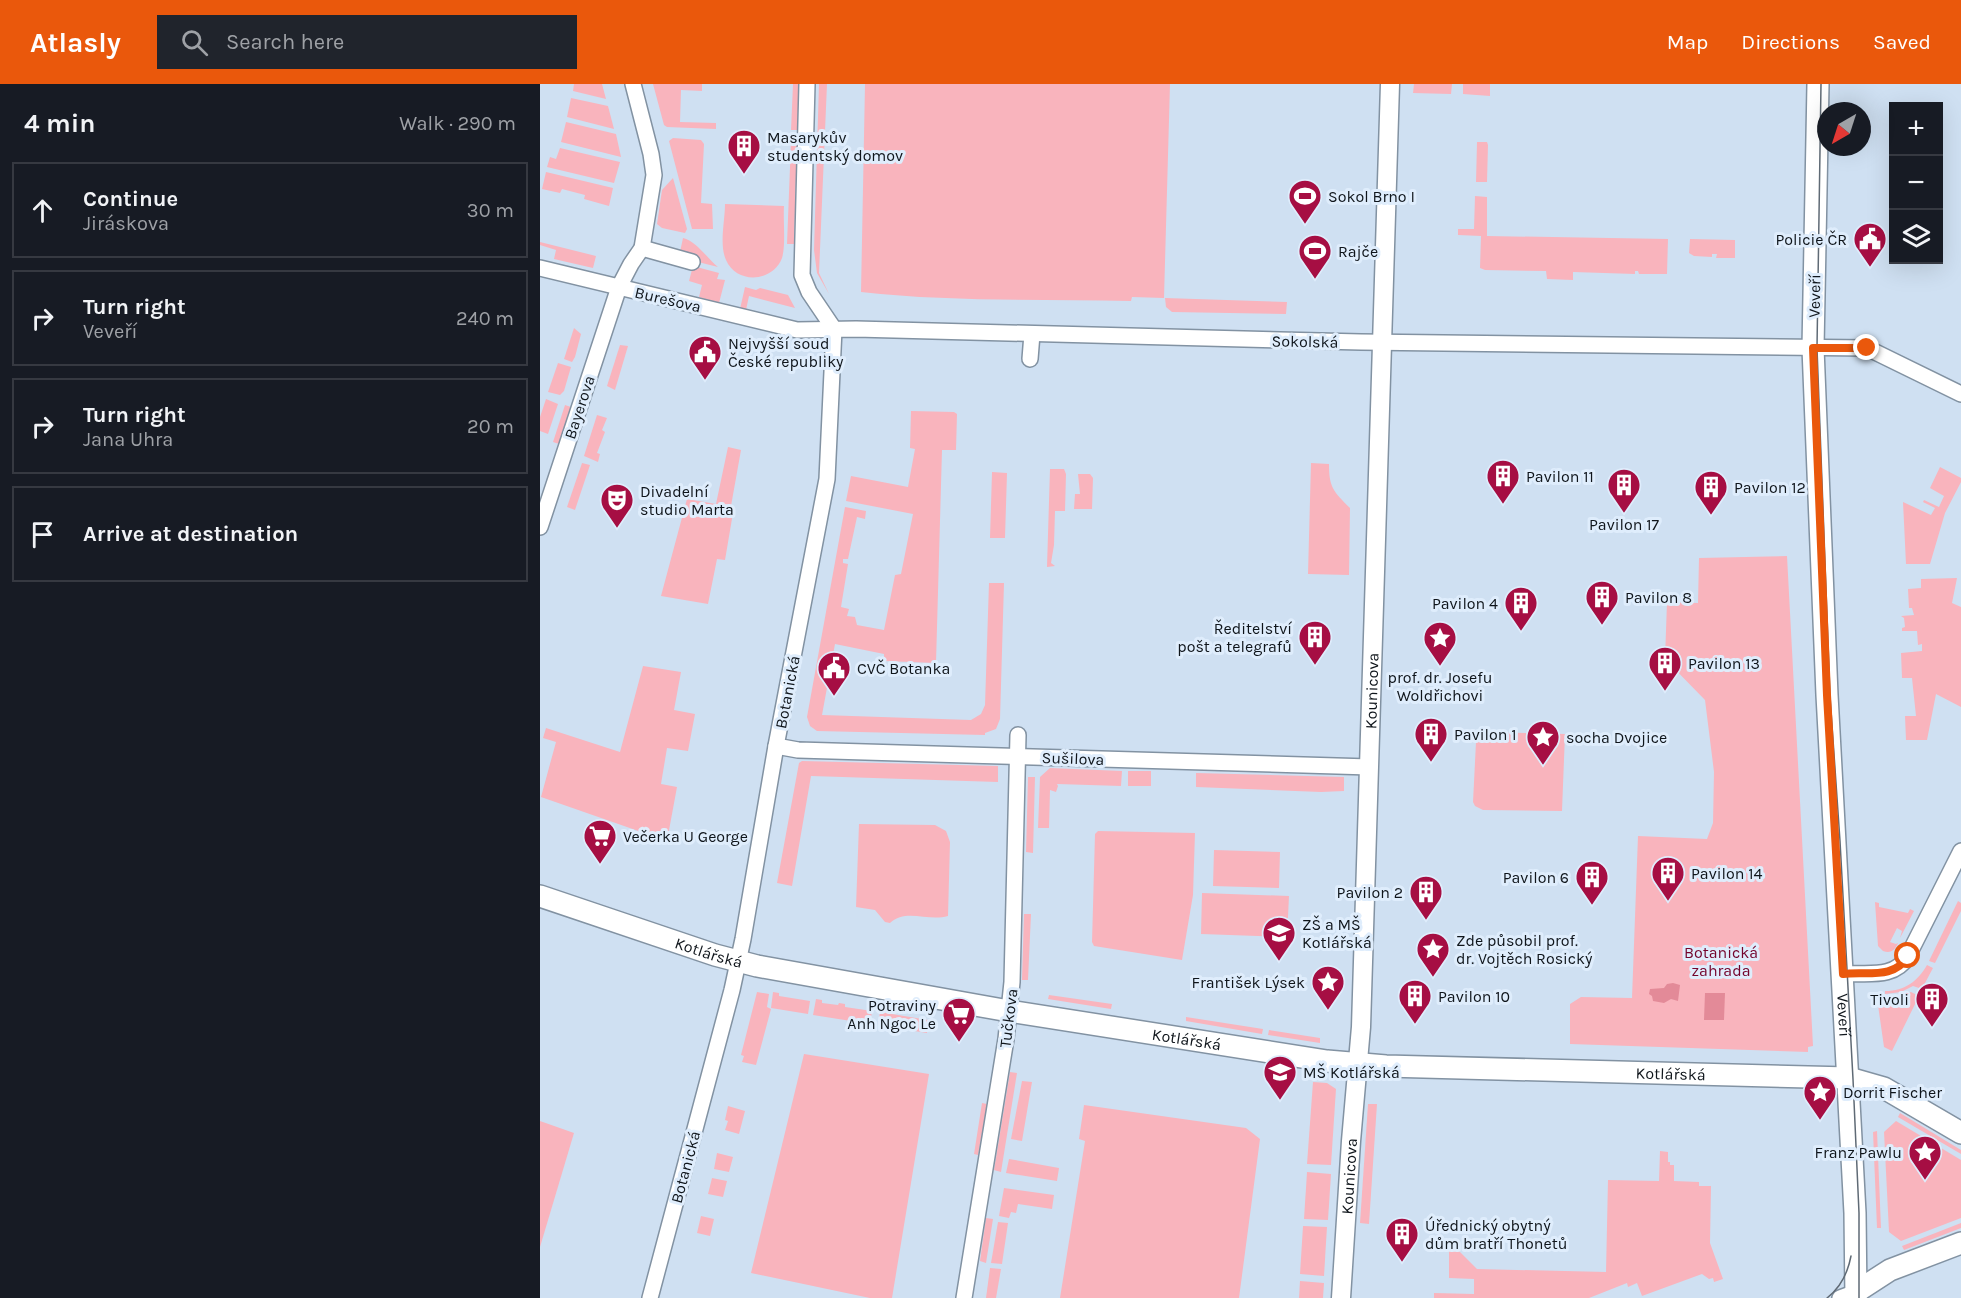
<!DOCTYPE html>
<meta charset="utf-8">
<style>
body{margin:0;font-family:Karla,sans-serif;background:#20242c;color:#f1f3f6}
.controls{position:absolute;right:18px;top:18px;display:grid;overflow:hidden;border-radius:0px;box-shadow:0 6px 24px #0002}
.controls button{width:54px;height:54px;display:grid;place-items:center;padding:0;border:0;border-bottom:2px solid #363941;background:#171b24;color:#f1f3f6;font:30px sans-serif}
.compass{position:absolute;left:1277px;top:18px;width:54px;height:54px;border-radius:50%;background:#171b24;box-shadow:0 6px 24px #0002;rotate:219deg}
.stop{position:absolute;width:18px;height:18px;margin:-14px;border:4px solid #ea580c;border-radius:50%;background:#fff}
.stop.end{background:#ea580c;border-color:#fff;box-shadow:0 2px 6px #0008}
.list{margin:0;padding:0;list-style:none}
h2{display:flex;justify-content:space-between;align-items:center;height:78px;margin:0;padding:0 24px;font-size:26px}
h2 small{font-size:20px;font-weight:400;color:#9ea1a6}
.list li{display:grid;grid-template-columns:39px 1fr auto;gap:18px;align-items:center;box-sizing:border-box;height:96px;margin:0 12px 12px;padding:0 12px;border:2px solid #363941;border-radius:0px}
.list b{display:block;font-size:22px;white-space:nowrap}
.list p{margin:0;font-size:20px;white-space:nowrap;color:#9ea1a6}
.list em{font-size:20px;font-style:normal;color:#9ea1a6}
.icon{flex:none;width:33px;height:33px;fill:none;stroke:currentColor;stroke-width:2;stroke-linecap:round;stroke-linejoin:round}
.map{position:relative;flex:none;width:1421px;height:1214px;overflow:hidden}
header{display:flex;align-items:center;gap:36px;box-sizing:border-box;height:84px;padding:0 30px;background:#ea580c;color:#fff}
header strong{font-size:28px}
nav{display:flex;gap:33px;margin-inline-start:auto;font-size:21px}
.search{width:420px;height:54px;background:#20242c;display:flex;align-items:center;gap:15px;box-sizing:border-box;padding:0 21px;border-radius:0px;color:#9ea1a6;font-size:22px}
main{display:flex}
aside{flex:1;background:#171b24}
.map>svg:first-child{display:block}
.green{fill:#f9b4bd}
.water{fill:#e38a98}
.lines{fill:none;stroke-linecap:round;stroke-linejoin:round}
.minor-casing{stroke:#8292a2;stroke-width:18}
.tertiary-casing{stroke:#8292a2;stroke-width:21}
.secondary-casing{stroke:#8292a2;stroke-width:24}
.minor{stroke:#fff;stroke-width:15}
.tertiary{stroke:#fff;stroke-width:18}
.secondary{stroke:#fff;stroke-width:21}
.tram{stroke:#5f6a75;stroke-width:1.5}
.route{stroke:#ea580c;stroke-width:8}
.labels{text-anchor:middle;stroke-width:6;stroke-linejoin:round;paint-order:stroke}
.poi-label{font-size:16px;fill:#0f151b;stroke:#dfedfc;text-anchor:start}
.street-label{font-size:16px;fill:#0f151b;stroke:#dfedfc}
.park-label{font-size:16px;fill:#74042c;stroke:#dfedfc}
</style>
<header>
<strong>Atlasly</strong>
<div class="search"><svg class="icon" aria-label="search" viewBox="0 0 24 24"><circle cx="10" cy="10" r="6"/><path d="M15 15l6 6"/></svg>Search here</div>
<nav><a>Map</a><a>Directions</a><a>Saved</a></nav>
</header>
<main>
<aside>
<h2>4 min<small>Walk · 290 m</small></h2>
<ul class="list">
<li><svg class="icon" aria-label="ahead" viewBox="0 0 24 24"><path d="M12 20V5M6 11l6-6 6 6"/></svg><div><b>Continue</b><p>Jiráskova</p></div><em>30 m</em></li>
<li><svg class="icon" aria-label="right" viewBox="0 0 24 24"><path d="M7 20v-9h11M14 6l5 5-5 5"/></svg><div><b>Turn right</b><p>Veveří</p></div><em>240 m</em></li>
<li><svg class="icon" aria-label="right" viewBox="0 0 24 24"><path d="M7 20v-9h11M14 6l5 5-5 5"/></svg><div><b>Turn right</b><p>Jana Uhra</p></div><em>20 m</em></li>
<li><svg class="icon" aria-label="arrive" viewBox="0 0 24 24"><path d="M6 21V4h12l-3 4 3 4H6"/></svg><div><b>Arrive at destination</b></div></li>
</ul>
</aside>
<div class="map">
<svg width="1421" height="1214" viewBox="0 0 1421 1214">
<rect width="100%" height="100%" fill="#cfe0f2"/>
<g class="green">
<path d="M34,0H62L66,15L33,7Z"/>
<path d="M113,0H162V7L141,6L140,38L176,39V45L127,43L124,41Z"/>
<path d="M253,0H259L258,46H251Z"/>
<path d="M279,0H287L279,189L289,210L277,189L274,166Z"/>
<path d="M325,0H630L624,214L592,213L591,217C501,215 410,218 321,208Z"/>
<path d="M874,0H912L911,10L873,9Z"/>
<path d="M923,0H950V12L923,10Z"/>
<path d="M31,14L68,22L74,45L27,33Z"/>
<path d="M26,38L76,50L81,73L21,58Z"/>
<path d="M133,54L161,56L164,60L161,119L172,120L173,145H152L129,57Z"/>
<path d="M251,57H257L254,160H247Z"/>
<path d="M937,58H947L948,61L947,98H936Z"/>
<path d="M20,64L80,78L74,99L7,83L10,73L16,75Z"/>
<path d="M6,88L73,104L69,122L44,115L45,111L22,105L20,109L2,105Z"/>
<path d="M133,94L147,145L145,149L122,144L117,140L122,106Z"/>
<path d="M935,112L947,113V152L1128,155L1127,190H1099L1098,187H1095V190L1033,188V196L1007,195L1006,187L945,186L940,184L941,152L918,151V145H934Z"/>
<path d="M185,120L244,122C243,136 246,161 242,174C233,198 197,201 186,176C179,161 185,137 185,120Z"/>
<path d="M143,154C156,157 167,174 178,183L154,177L140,168Z"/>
<path d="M1150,155L1195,156V174H1176L1177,170H1172V173L1154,172L1149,169Z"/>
<path d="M0,158L56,172L53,184L14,175L16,166L0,161Z"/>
<path d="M153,182L179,189L177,195L185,196L179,219L159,213L162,201L149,197Z"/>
<path d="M205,203L216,206L220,204L248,211L255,224L209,212L206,226L200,225Z"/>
<path d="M625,214L747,218L746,230L632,228L626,223Z"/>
<path d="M34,244L41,250L35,273L32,278L24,275Z"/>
<path d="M80,261L88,262L75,306L67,302Z"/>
<path d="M18,279L31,283L24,307L20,311L8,308Z"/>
<path d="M6,315L18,320L8,350L0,347V333Z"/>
<path d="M25,321L31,323L19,360L13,358Z"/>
<path d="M371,327L414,328L417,330L416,366H402L396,579L344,577V570L295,560L282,631L431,636L441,630L445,621L449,499H464L460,635L456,645L445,649V651L277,647L270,642L267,633L305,423L326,427L325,435L317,433L308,475H303V479L308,480L301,523L309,525L307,532L315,533L317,541L344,546L355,491L361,490L373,430L306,417L311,392L368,403L375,365L370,364Z"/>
<path d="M57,331L67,334L62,346L65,348L57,369L60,370L58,378L44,372Z"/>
<path d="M188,363L201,366L191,422L194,423L185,476L177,475L168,520L121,512L147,415L176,420Z"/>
<path d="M42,379L50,381L35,426L27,423Z"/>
<path d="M771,379L789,380C789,403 793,407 810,424L809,491L768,490Z"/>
<path d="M1400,383L1421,394V398L1405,429L1390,480H1366L1363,418L1391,431L1395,424L1383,418L1384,416L1399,423L1404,412L1390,404Z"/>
<path d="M510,385H524L526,390L525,427H515L514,461L511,479L515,482L507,483Z"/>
<path d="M452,388L467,389L465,454H450Z"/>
<path d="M538,390H550L553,394L552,425H534L535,410H540Z"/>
<path d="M1247,472L1273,962L1268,963V968L1030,960V920L1041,913L1092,914L1098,752L1167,755L1173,739L1174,688L1165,616L1125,575L1127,518L1158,519L1159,474Z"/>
<path d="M1417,494L1412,519L1421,523V623L1396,610L1387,656H1366L1365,632H1376L1372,594H1362L1361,569L1382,567V560L1378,561L1377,547H1362V544L1365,543L1364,534L1361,532L1374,531L1372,524H1369L1368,505L1381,504V495Z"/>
<path d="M103,582L141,588L134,626L155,630L148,667L127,664L121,700L137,703L127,757L1,713L16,658L3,654L6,644L80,668Z"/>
<path d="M946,648L1025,650L1022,727L943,726L935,722L933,718L936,658L939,651Z"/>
<path d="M262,677L458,682V698L271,692L252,802L237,799L259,679Z"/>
<path d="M510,684L582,687L581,702L517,700L518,702L516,708L510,706L509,744H498L500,693Z"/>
<rect x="588" y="687" width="23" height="15"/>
<path d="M656,689L804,693V707L781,708L656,703Z"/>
<path d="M488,693H495L493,769L486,768Z"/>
<path d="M319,740L395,741L406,747L410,758L408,832C388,838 366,824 350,839L345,838L335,826L316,823Z"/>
<path d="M558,747L655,749L653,811L642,876L554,862L552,858L555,750Z"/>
<path d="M674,766L740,768L739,804L673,802Z"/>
<path d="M662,809L749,812L747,853L661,850Z"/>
<path d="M1418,817L1421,819V827L1395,879L1389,877Z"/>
<path d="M1335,818L1339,819V823L1368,829L1370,825L1374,827L1360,854L1362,847L1357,844L1350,858L1356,860L1358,859C1355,866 1351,870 1343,867L1338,862Z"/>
<path d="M484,830H491L488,896H482Z"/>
<path d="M1387,881L1393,884L1385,899L1379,904L1373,902L1361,908L1345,910V907C1365,907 1378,897 1387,881Z"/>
<path d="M217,908L229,910L227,923L231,925L216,981L202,978L204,972L201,971Z"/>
<path d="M233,908L239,909V912L270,917L268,930L231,924Z"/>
<path d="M1371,908L1379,912L1352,967L1344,963L1337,914H1353Z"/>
<path d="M509,911L572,920L571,925L508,915Z"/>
<path d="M276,915L282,916V919L298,921L299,919L305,920V923L332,927L330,940L273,931Z"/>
<path d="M340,928L388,936L387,949L338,941Z"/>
<path d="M646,933L723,945L722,950L646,937Z"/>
<path d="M729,946L780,954V959L728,951Z"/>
<path d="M264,970L389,990L352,1214H330L211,1189Z"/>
<path d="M470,988L477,989L461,1088L454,1086Z"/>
<path d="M482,997L492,998L482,1057L471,1055Z"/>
<path d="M773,998L787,999L796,1005L791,1081L767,1080Z"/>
<path d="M442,1019L447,1020L438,1071L434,1070Z"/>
<path d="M828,1020H837L829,1140L820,1139Z"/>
<path d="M544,1021L706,1044L720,1055L699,1214H520L545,1057L539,1055Z"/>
<path d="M188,1022L205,1027L199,1050L185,1046L188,1037L185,1036Z"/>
<path d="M1360,1029L1421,1066V1070L1358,1033Z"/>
<path d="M0,1037L34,1049L0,1163Z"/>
<path d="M1356,1037L1421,1076V1134L1361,1157L1349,1148L1344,1048Z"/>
<path d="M1337,1047L1341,1144H1337L1333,1048Z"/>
<path d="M1120,1067L1128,1068V1078H1130V1081H1134V1097L1159,1098V1102H1171L1170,1159L1183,1195L1174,1198L1173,1194L1169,1195L1162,1190L1102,1212L1097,1199L1088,1203L1087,1199L1049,1214H894V1209L934,1210V1195L909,1194V1157L937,1185L1066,1188L1068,1096L1119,1097Z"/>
<path d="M177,1069L193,1073L189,1088L174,1085Z"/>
<path d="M469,1075L519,1084L517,1097L466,1089Z"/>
<path d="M767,1088L791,1090L788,1136L764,1135Z"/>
<path d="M172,1094L187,1097L183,1113L168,1110Z"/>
<path d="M464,1104L514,1111L512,1125L478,1120L476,1129L471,1128L469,1134L459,1132Z"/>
<path d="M161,1132L174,1135L170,1152L157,1149Z"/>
<path d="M446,1134L453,1135L446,1179L440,1177Z"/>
<path d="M458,1138L468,1139L462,1180L451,1179Z"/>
<path d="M1421,1139V1144L1364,1166L1362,1162Z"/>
<path d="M763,1142L787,1143L784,1192L760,1190Z"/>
<path d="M450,1184L461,1185L456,1214H446Z"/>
<path d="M760,1197L784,1199L783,1214H759Z"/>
</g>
<g class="water">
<path d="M1133,899L1140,901L1138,917L1131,915L1124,919L1113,917L1112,912L1109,910L1110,905L1124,904L1127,900Z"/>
<path d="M1165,909H1185L1184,936H1164Z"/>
</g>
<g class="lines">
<g class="minor-casing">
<g id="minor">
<path d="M102,164L152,178"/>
<path d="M0,184L257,246L316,245L821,258L1327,264L1421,310"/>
<path d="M490,275L492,250"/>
<path d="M0,443L79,203L91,180L102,164L114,91L111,70L93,0"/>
<path d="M236,662L258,666L830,683"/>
<path d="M1303,890C1326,888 1354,896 1368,872L1421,767"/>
<path d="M110,1214L192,906L203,855L236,662L287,395L294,245L269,208L262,191L267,0"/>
<path d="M424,1214L466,955L472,898L478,651"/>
<path d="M1300,1214L1316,1208"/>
</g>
</g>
<g class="tertiary-casing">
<g id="tertiary">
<path id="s1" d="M801,1214L811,1057L821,943L850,0"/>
</g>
</g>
<g class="secondary-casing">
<g id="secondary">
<path id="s2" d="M1278,0L1273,264L1287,611L1315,1129L1316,1214"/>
<path id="s3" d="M0,812L175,871L217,882L469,927L787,977L846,982L1309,994L1344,1004L1421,1049"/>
<path d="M1316,1208L1350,1186L1421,1159"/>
</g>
</g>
<use href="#minor" class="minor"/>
<use href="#tertiary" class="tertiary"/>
<use href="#secondary" class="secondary"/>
<g class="tram">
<path d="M1281,0L1277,264L1290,612L1300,757L1313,995L1319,1129V1214"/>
<path d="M1287,1214C1300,1204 1308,1188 1311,1172"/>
</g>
</g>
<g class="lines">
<path class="route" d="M1327,264H1273L1287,611L1303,890C1326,887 1354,896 1368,872"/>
</g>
<defs>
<g id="building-pin" transform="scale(1.725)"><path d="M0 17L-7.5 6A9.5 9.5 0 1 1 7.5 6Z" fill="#a60e43" stroke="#dfedfc"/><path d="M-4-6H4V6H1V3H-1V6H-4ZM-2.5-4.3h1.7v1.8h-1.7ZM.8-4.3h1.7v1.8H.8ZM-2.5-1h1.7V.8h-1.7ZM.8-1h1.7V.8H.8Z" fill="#fff"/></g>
<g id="stadium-pin" transform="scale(1.725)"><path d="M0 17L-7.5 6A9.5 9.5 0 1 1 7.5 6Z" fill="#a60e43" stroke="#dfedfc"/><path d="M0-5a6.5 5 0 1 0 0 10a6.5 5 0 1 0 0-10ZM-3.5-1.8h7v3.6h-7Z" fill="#fff"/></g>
<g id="civic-pin" transform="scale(1.725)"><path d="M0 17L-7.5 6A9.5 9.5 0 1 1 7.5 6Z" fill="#a60e43" stroke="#dfedfc"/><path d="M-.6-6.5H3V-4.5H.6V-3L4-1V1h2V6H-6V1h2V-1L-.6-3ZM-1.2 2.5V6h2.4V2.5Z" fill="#fff"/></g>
<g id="theatre-pin" transform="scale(1.725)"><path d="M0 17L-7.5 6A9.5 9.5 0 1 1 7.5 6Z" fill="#a60e43" stroke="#dfedfc"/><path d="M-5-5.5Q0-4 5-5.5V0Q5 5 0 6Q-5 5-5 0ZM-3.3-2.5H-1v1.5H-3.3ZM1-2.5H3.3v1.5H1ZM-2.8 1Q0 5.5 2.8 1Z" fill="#fff"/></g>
<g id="sight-pin" transform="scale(1.725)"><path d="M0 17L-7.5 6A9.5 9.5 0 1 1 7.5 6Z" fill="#a60e43" stroke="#dfedfc"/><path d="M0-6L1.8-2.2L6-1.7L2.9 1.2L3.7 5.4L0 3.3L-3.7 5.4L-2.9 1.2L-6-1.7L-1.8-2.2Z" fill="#fff"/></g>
<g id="supermarket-pin" transform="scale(1.725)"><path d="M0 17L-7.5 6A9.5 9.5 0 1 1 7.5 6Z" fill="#a60e43" stroke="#dfedfc"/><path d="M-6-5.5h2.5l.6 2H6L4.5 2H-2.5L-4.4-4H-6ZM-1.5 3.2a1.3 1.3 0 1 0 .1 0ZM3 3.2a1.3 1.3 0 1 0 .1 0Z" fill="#fff"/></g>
<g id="school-pin" transform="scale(1.725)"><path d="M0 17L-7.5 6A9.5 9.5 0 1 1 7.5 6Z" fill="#a60e43" stroke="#dfedfc"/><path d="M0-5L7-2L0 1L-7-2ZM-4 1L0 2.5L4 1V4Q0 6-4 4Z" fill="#fff"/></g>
</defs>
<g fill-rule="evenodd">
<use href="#building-pin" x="204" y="62"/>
<use href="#stadium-pin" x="765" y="112"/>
<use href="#civic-pin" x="1330" y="155"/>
<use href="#stadium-pin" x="775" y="167"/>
<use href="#civic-pin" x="165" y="268"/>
<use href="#building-pin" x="963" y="392"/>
<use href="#building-pin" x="1084" y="401"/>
<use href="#building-pin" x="1171" y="403"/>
<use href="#theatre-pin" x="77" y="416"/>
<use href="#building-pin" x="1062" y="513"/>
<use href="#building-pin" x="981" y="519"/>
<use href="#building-pin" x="775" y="553"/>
<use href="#sight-pin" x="900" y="554"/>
<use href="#building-pin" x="1125" y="579"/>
<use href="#civic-pin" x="294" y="584"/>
<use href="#building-pin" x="891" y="650"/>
<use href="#sight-pin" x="1003" y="653"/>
<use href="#supermarket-pin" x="60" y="752"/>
<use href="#building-pin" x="1128" y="789"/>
<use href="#building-pin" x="1052" y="793"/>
<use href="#building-pin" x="886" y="808"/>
<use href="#school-pin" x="739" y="849"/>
<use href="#sight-pin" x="893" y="865"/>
<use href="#sight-pin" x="788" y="898"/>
<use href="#building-pin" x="875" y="912"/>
<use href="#building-pin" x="1392" y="915"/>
<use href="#supermarket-pin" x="419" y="930"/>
<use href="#school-pin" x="740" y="988"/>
<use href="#sight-pin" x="1280" y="1008"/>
<use href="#sight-pin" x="1385" y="1068"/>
<use href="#building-pin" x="862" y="1150"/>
</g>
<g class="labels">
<g class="poi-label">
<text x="227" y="59">Masarykův<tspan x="227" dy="18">studentský domov</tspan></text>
<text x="788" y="118">Sokol Brno I</text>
<text x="1307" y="161" text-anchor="end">Policie ČR</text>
<text x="798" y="173">Rajče</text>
<text x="188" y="265">Nejvyšší soud<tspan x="188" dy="18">České republiky</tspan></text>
<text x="986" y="398">Pavilon 11</text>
<text x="1194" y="409">Pavilon 12</text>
<text x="100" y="413">Divadelní<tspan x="100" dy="18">studio Marta</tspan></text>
<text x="1084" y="446" text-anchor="middle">Pavilon 17</text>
<text x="1085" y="519">Pavilon 8</text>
<text x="958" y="525" text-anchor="end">Pavilon 4</text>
<text x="752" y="550" text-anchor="end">Ředitelství<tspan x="752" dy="18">pošt a telegrafů</tspan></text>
<text x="1148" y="585">Pavilon 13</text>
<text x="317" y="590">CVČ Botanka</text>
<text x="900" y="599" text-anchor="middle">prof. dr. Josefu<tspan x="900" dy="18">Woldřichovi</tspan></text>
<text x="914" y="656">Pavilon 1</text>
<text x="1026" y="659">socha Dvojice</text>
<text x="83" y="758">Večerka U George</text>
<text x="1151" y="795">Pavilon 14</text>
<text x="1029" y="799" text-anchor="end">Pavilon 6</text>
<text x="863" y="814" text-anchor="end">Pavilon 2</text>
<text x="762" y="846">ZŠ a MŠ<tspan x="762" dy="18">Kotlářská</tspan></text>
<text x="916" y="862">Zde působil prof.<tspan x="916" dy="18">dr. Vojtěch Rosický</tspan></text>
<text x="765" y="904" text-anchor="end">František Lýsek</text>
<text x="898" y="918">Pavilon 10</text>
<text x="1369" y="921" text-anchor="end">Tivoli</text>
<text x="396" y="927" text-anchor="end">Potraviny<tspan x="396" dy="18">Anh Ngoc Le</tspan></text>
<text x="763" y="994">MŠ Kotlářská</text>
<text x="1303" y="1014">Dorrit Fischer</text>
<text x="1362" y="1074" text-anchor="end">Franz Pawlu</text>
<text x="885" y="1147">Úřednický obytný<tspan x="885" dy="18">dům bratří Thonetů</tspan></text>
</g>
<g class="street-label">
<text transform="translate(1274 212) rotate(-89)" y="6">Veveří</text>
<text transform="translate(128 215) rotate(13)" y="6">Burešova</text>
<text transform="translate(765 257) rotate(1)" y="6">Sokolská</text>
<text transform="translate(39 323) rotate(-72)" y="6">Bayerova</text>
<text dy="6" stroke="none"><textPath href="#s1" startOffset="608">Kounicova</textPath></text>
<text transform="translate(247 608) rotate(-79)" y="6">Botanická</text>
<text transform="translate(533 674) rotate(2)" y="6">Sušilova</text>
<text dy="6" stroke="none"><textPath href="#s3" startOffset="178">Kotlářská</textPath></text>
<text dy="6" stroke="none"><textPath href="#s2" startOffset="932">Veveří</textPath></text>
<text transform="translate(468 934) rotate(-83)" y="6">Tučkova</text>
<text dy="6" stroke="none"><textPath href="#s3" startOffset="664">Kotlářská</textPath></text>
<text dy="6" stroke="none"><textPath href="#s3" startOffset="1150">Kotlářská</textPath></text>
<text transform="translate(145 1083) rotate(-75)" y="6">Botanická</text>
<text dy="6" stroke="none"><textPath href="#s1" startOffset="122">Kounicova</textPath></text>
</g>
<g class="park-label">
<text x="1181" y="874">Botanická<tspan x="1181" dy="18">zahrada</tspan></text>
</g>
</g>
</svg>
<div class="controls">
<button>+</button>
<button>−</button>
<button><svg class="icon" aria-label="layers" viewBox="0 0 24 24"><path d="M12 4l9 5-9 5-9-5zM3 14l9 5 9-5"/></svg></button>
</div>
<svg class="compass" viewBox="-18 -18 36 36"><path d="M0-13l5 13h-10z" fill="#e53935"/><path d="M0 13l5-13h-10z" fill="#9ea1a6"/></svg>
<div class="stop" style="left:1368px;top:872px"></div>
<div class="stop end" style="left:1327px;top:264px"></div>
</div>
</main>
